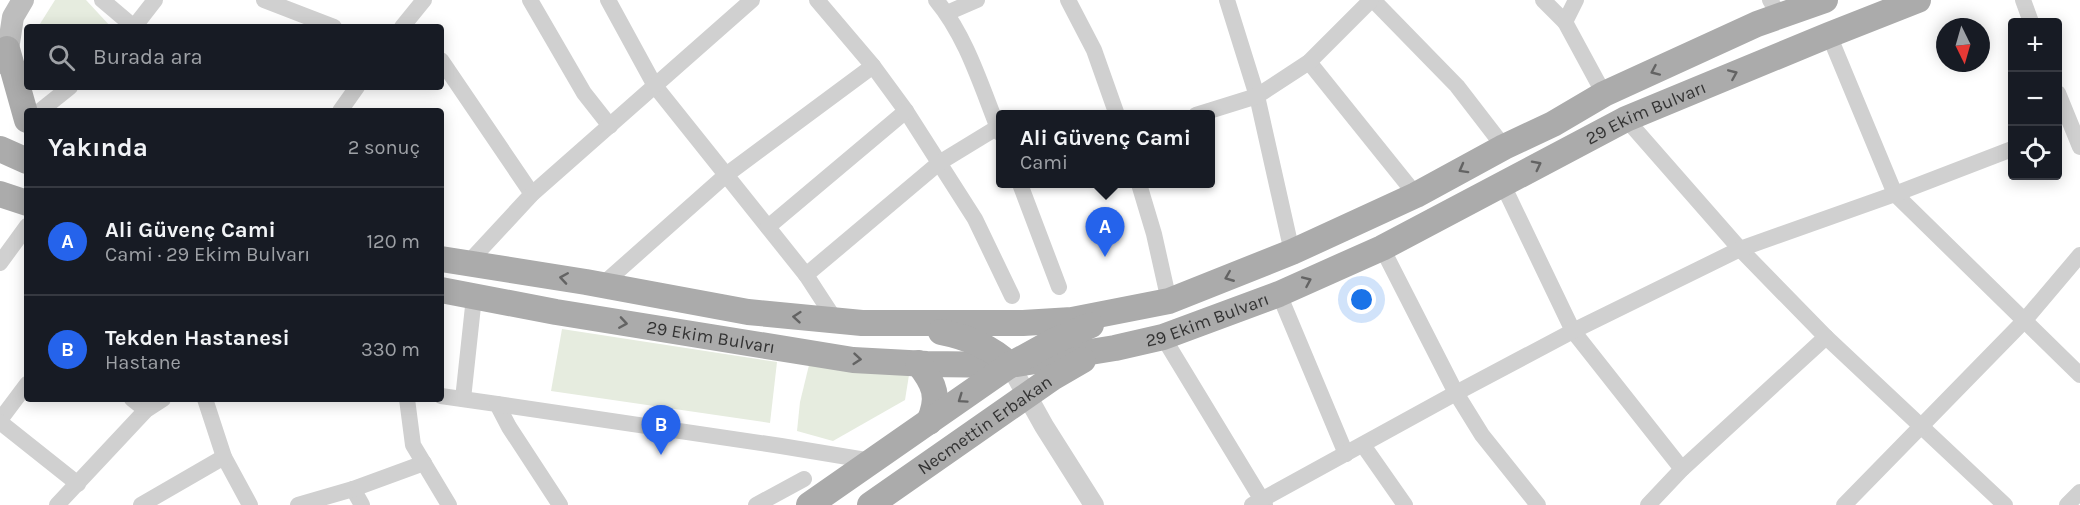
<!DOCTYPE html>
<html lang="tr">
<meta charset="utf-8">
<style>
body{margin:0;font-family:Karla,sans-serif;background:#20242c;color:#f1f3f6}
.controls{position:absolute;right:18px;top:18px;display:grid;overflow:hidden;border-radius:6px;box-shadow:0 3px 15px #0003}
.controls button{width:54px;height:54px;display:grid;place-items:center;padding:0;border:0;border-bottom:2px solid #363941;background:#171b24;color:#f1f3f6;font:30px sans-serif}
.compass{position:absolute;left:1936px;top:18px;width:54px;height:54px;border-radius:50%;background:#171b24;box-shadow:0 3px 15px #0003;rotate:175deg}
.you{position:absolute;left:1362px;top:300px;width:21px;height:21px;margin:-15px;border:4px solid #fff;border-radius:50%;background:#1a73e8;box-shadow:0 0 0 9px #1a73e833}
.badge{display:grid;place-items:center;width:39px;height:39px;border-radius:50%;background:#2563eb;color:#fff;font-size:20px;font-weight:700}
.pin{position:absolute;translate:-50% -50px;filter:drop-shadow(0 2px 3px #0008)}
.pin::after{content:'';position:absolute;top:32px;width:21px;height:18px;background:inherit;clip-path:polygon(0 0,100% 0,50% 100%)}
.popup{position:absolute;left:996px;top:110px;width:219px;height:78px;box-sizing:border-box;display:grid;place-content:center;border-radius:6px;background:#171b24;filter:drop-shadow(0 2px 4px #0005);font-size:20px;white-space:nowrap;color:#9ea1a6}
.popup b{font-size:22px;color:#f1f3f6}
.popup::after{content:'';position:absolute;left:50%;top:100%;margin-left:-12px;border:12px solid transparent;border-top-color:#171b24}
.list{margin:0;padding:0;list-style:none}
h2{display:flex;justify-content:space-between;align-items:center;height:78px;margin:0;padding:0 24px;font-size:26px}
h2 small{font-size:20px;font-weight:400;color:#9ea1a6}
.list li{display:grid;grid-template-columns:39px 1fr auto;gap:18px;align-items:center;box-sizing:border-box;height:108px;padding:0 24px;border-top:2px solid #363941}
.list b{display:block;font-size:22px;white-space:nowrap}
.list p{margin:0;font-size:20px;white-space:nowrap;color:#9ea1a6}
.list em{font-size:20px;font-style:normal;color:#9ea1a6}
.icon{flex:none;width:33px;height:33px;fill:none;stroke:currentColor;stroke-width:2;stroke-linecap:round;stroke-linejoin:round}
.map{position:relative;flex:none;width:2080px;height:505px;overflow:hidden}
.search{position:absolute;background:#171b24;box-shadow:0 3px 15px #0003;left:24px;top:24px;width:420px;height:66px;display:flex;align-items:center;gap:15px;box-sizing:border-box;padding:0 21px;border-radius:6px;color:#9ea1a6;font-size:22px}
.panel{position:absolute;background:#171b24;box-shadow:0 3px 15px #0003;left:24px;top:108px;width:420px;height:294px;border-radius:6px}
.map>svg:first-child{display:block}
.green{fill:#e6ecdf}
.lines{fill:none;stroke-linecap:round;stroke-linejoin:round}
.minor{stroke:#d0d0d0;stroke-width:16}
.tertiary{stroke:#d0d0d0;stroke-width:20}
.secondary{stroke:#bdbdbd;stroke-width:22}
.primary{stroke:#ababab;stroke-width:26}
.oneway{stroke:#636363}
.labels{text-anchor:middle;stroke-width:6;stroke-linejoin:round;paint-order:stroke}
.street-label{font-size:18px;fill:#333;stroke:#fff}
</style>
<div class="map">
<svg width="2080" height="505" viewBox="0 0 2080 505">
<rect width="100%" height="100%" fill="#fff"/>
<g class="green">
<path d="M55,0H86L111,27H38Z"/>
<path d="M562,329L777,362L770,423L551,391Z"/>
<path d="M810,361L909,375L905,400L833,441L797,431L800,402Z"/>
</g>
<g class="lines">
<g class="minor">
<path d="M102,0L134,27"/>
<path d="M264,0L334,27"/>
<path d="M530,0L584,93L610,126"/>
<path d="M608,0L655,86L806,275L836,321"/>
<path d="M817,0L873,66L906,111L975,219L1012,296"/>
<path d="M936,0C967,37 982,89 1000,133"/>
<path d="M1068,0L1094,50L1117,115"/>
<path d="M1227,0L1257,96L1292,252"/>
<path d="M1373,0L1457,86L1504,147"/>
<path d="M1543,0L1565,22"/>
<path d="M1576,0L1565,22L1604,94"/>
<path d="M1770,0L1780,16"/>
<path d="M2023,0L2031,22"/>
<path d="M947,13L977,0"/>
<path d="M134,27L155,0"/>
<path d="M402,27L424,0"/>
<path d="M1829,35L1895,194L2080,375"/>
<path d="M441,60L532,194"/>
<path d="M1309,62L1416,195"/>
<path d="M2058,93L2080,147"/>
<path d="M40,111L70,87"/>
<path d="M340,111L357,87"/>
<path d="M1196,115L1257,96L1309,62L1371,0"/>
<path d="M1626,119L1740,249L1826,337L2005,505"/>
<path d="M1502,183L1573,331L1682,469"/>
<path d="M1020,184L1059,287"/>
<path d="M1139,184L1154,234L1169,301"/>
<path d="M768,227L906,111"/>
<path d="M1382,248L1456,393L1482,435L1538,505"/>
<path d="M0,263L27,226"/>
<path d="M468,263L532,194L752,0"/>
<path d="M806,275L939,163L998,127"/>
<path d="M602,285L726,175L873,66"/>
<path d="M1279,294L1346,454"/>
<path d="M1163,337L1265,505"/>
<path d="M441,396L497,404L509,427L560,505"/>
<path d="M132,399L146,410"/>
<path d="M205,399L224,457L250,505"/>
<path d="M407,399L413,445L449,505"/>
<path d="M463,399L474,297"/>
<path d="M497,404L781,446L872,461"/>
<path d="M0,420L27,384"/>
<path d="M0,422L78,484"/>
<path d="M1363,445L1405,505"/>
<path d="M353,489L362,505"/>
<path d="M57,505L146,410L163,399"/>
<path d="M141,505L224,457"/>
<path d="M298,505L353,489L424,463"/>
<path d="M756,505L804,479"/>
<path d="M1252,505L1456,393L1573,331L1740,249L1895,194L2012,149"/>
<path d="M1648,505L1682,469L1826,337"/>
<path d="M1844,505L2024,321L2080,255"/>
<path d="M2067,505L2080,492"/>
</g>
<path class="tertiary" d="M1010,365L1044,426L1094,505"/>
<path class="secondary" d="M1,63L9,43L13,17L23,0"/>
<g class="primary">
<path d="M7,49L27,120"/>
<path d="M0,149L27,161"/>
<path d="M0,194L27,203"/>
<path d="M441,259L586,282L748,312L862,323H1023L1072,320L1169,301L1292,252L1416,195L1504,147L1553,124L1604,94L1757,24L1825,0"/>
<path id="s1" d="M441,290L556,312L853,360L927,364L1010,365L1115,348L1163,337L1279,294L1382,248L1626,119L1829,35L1918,0"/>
<path d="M941,332C967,337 990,346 1010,365"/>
<path d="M918,363C935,384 940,397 929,422"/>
<path d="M809,505L1010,365L1052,342L1091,325"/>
<path id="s2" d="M870,505L1052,378L1083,360"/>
</g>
</g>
<defs><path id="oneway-chevron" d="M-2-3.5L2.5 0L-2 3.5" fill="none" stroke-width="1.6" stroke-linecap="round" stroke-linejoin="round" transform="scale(1.5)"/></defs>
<g class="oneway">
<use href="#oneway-chevron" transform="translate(1655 71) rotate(156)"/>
<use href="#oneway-chevron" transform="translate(1733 74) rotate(-23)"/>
<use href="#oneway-chevron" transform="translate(1537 165) rotate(-27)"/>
<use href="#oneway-chevron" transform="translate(1463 169) rotate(151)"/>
<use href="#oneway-chevron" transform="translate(1229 277) rotate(158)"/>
<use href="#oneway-chevron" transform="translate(564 278) rotate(-171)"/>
<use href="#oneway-chevron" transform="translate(1307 281) rotate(-24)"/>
<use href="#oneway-chevron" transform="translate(797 317) rotate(-175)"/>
<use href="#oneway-chevron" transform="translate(623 323) rotate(9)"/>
<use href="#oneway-chevron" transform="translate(857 359) rotate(5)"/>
<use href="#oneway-chevron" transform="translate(962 399) rotate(145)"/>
</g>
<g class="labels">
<g class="street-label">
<text dy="6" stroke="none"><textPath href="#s1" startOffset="1264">29 Ekim Bulvarı</textPath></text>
<text dy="6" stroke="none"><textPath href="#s1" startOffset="778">29 Ekim Bulvarı</textPath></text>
<text dy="6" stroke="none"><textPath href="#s1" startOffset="274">29 Ekim Bulvarı</textPath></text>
<text dy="6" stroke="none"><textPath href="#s2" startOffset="140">Necmettin Erbakan</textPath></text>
</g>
</g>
</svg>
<div class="controls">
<button>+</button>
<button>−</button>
<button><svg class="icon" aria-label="locate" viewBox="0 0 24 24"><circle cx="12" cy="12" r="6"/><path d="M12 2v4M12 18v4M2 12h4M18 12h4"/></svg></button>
</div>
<svg class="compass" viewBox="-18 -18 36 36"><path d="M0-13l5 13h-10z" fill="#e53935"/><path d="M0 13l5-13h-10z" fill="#9ea1a6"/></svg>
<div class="you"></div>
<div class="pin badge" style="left:1105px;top:257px">A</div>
<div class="popup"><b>Ali Güvenç Cami</b>Cami</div>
<div class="pin badge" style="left:661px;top:455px">B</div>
<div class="search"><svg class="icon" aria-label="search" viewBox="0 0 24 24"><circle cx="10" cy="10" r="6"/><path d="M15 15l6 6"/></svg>Burada ara</div>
<section class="panel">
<h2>Yakında<small>2 sonuç</small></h2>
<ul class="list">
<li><span class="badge">A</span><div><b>Ali Güvenç Cami</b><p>Cami · 29 Ekim Bulvarı</p></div><em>120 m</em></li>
<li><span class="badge">B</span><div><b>Tekden Hastanesi</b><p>Hastane</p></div><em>330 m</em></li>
</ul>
</section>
</div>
